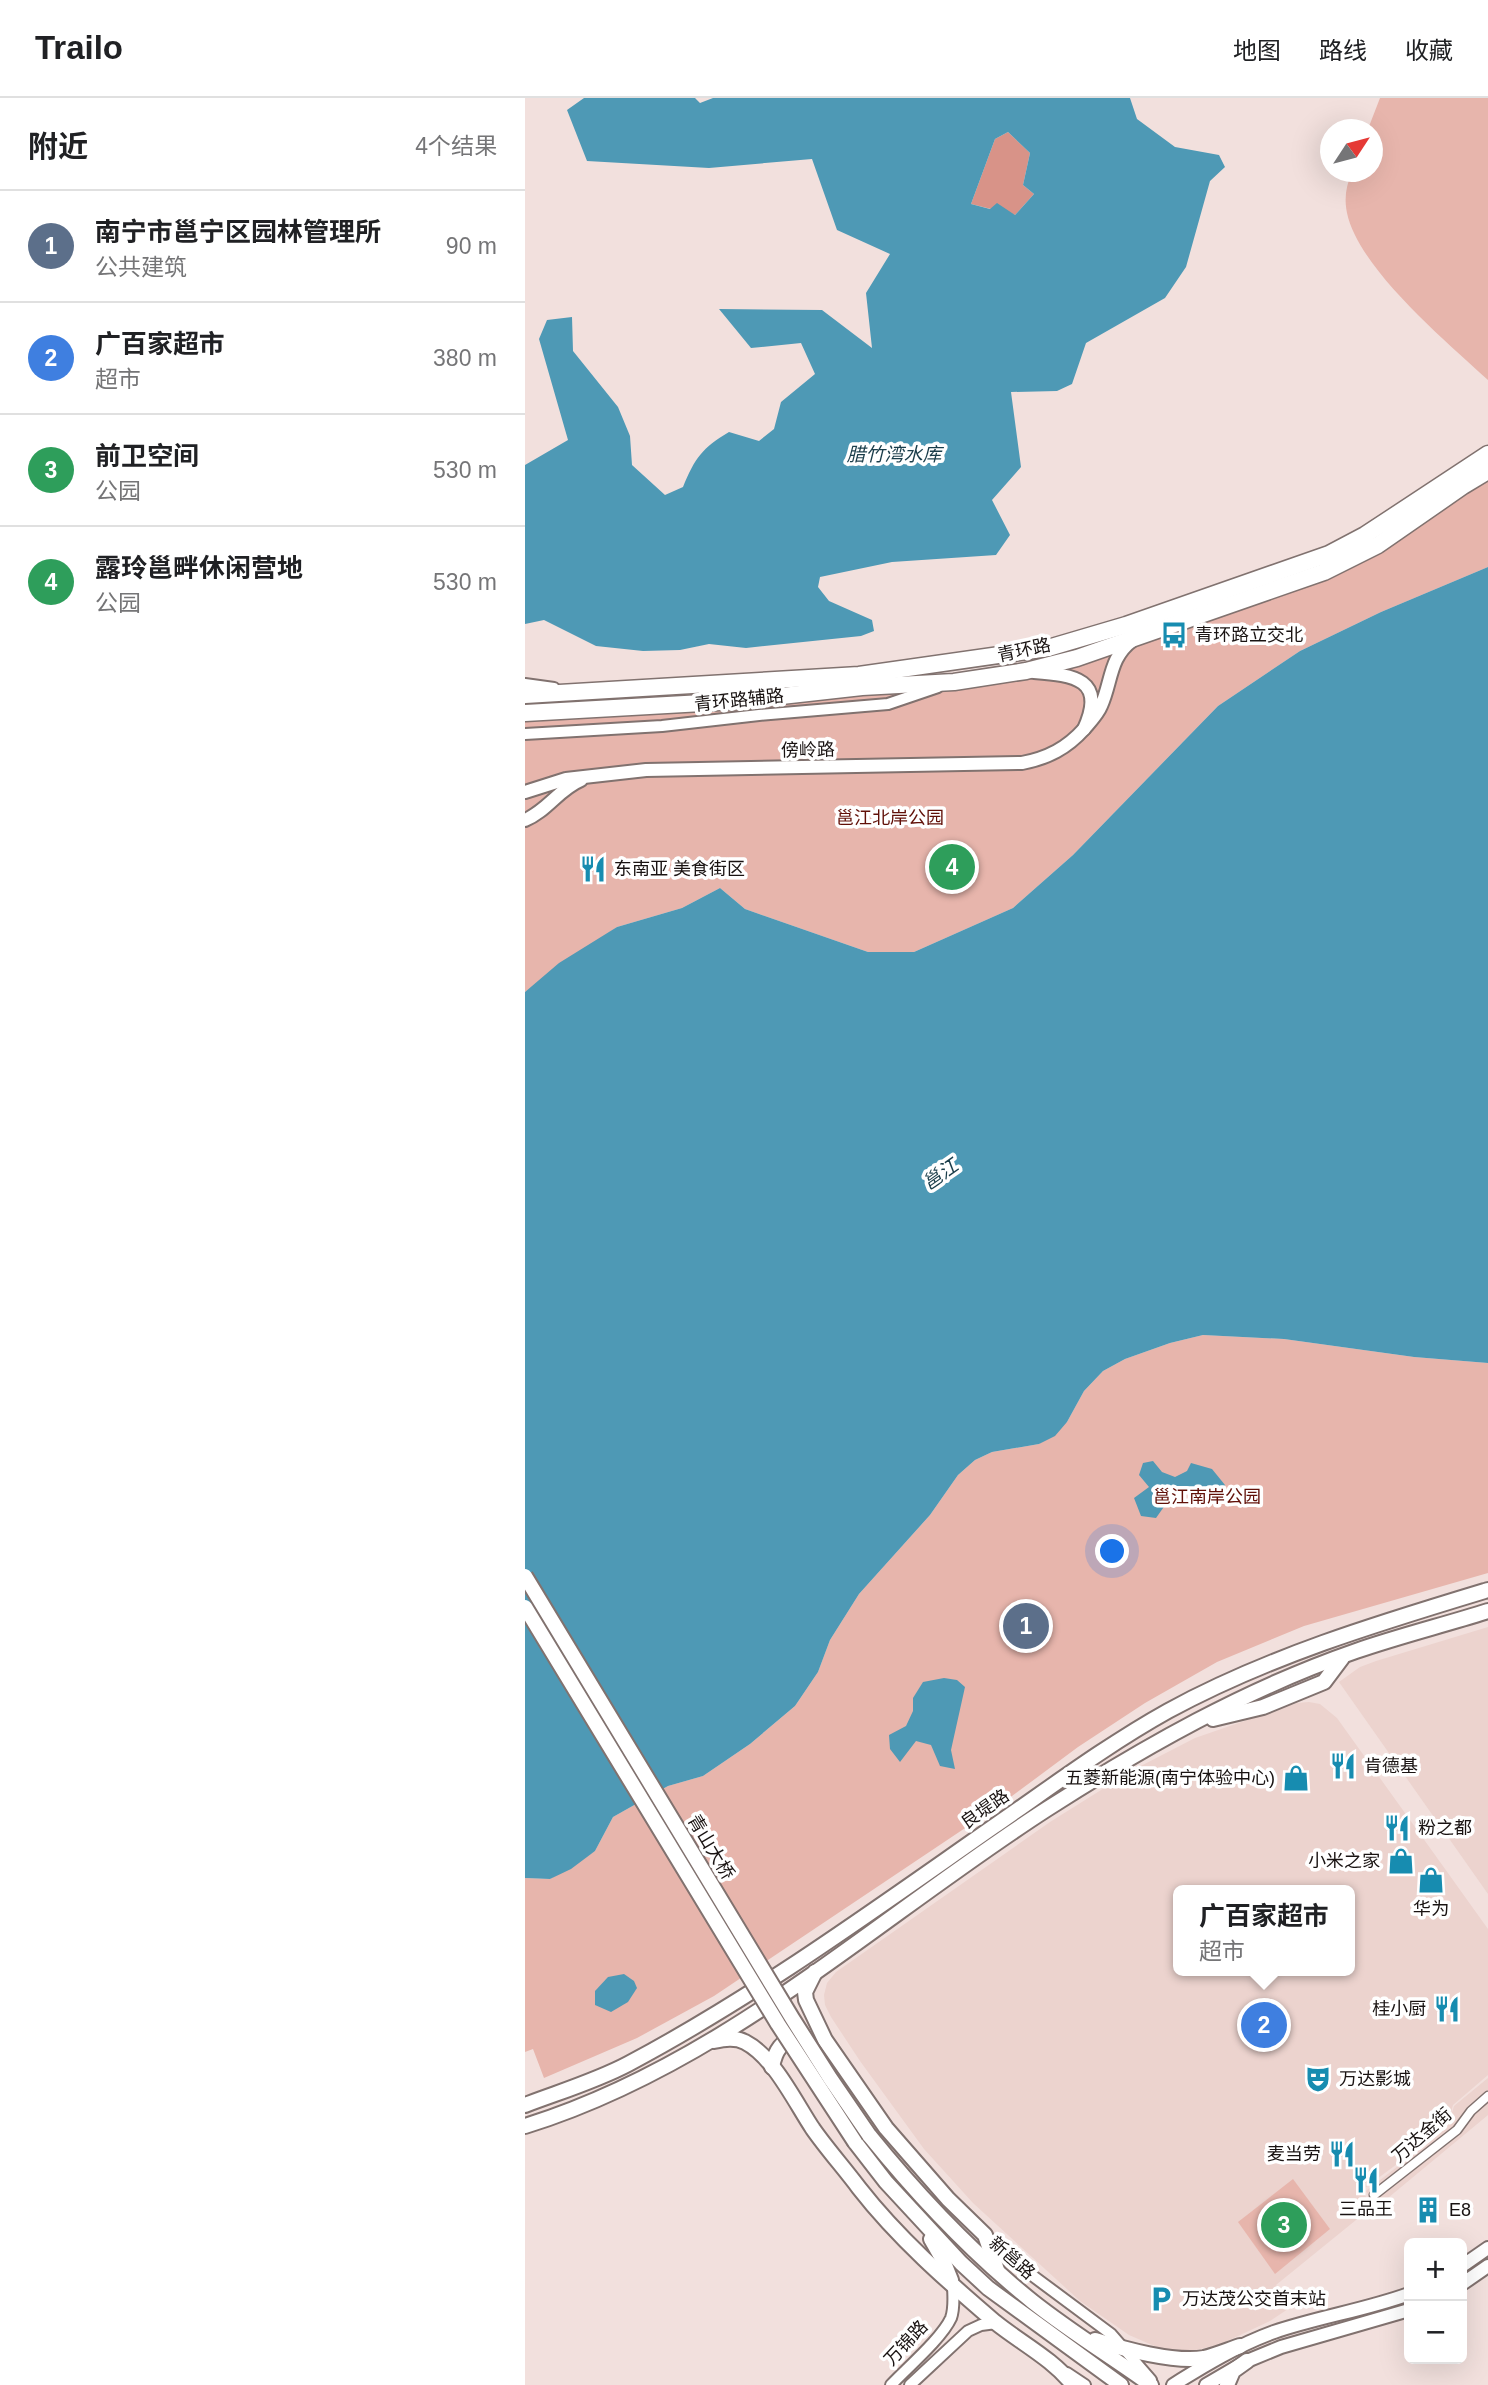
<!DOCTYPE html>
<html lang="zh">
<meta charset="utf-8">
<style>
body{margin:0;font-family:Arial,"Noto Sans SC",sans-serif;background:#f2f2f2;color:#202124}
.controls{position:absolute;right:21px;bottom:21px;display:grid;overflow:hidden;border-radius:10px;box-shadow:0 7px 28px #0002}
.controls button{width:63px;height:63px;display:grid;place-items:center;padding:0;border:0;border-bottom:2px solid #e0e0e0;background:#fff;color:#202124;font:35px sans-serif}
.compass{position:absolute;left:795px;top:21px;width:63px;height:63px;border-radius:50%;background:#fff;box-shadow:0 7px 28px #0002;rotate:54deg}
.you{position:absolute;left:588px;top:1454px;width:24px;height:24px;margin:-18px;border:5px solid #fff;border-radius:50%;background:#1a73e8;box-shadow:0 0 0 10px #1a73e833}
.badge{display:grid;place-items:center;width:46px;height:46px;border-radius:50%;background:#0f766e;color:#fff;font-size:23px;font-weight:700}
.pin{position:absolute;translate:-50% -50%;border:4px solid #fff;box-shadow:0 2px 7px #0006}
.popup{position:absolute;left:648px;top:1787px;width:182px;height:91px;box-sizing:border-box;display:grid;place-content:center;border-radius:10px;background:#fff;filter:drop-shadow(0 2px 5px #0005);font-size:23px;white-space:nowrap;color:#757577}
.popup b{font-size:26px;color:#202124}
.popup::after{content:'';position:absolute;left:50%;top:100%;margin-left:-14px;border:14px solid transparent;border-top-color:#fff}
.list{margin:0;padding:0;list-style:none}
h2{display:flex;justify-content:space-between;align-items:center;height:91px;margin:0;padding:0 28px;font-size:30px}
h2 small{font-size:23px;font-weight:400;color:#757577}
.list li{display:grid;grid-template-columns:46px 1fr auto;gap:21px;align-items:center;box-sizing:border-box;height:112px;padding:0 28px;border-top:2px solid #e0e0e0}
.list b{display:block;font-size:26px;white-space:nowrap}
.list p{margin:0;font-size:23px;white-space:nowrap;color:#757577}
.list em{font-size:23px;font-style:normal;color:#757577}
.map{position:relative;flex:none;width:963px;height:2287px;overflow:hidden}
header{display:flex;align-items:center;gap:42px;box-sizing:border-box;height:98px;padding:0 35px;background:#fff;border-bottom:2px solid #e0e0e0}
header strong{font-size:33px}
nav{display:flex;gap:38px;margin-inline-start:auto;font-size:24px}
main{display:flex}
aside{flex:1;background:#fff}
.map>svg:first-child{display:block}
.built{fill:#ecd3ce;fill-rule:evenodd}
.green{fill:#e7b5ac}
.forest{fill:#d89388}
.water{fill:#4e99b5;fill-rule:evenodd}
.lines{fill:none;stroke-linecap:round;stroke-linejoin:round}
.pedestrian-casing{stroke:#81726f;stroke-width:11}
.minor-casing{stroke:#81726f;stroke-width:14}
.tertiary-casing{stroke:#81726f;stroke-width:16}
.secondary-casing{stroke:#81726f;stroke-width:18}
.primary-casing{stroke:#81726f;stroke-width:19}
.pedestrian{stroke:#fff;stroke-width:8}
.minor{stroke:#fff;stroke-width:10}
.tertiary{stroke:#fff;stroke-width:12}
.secondary{stroke:#fff;stroke-width:14}
.primary{stroke:#fff;stroke-width:16}
.secondary-bridge-casing{stroke:#81726f;stroke-width:18;stroke-linecap:butt}
.secondary-bridge{stroke:#fff;stroke-width:14}
.labels{text-anchor:middle;stroke-width:7;stroke-linejoin:round;paint-order:stroke}
.poi-label{font-size:18px;fill:#191312;stroke:#fff;text-anchor:start}
.street-label{font-size:18px;fill:#191312;stroke:#fff}
.park-label{font-size:18px;fill:#611008;stroke:#fff}
.water-label{font-size:19px;font-style:italic;fill:#1a3d4a;stroke:#fff}
</style>
<header>
<strong>Trailo</strong>
<nav><a>地图</a><a>路线</a><a>收藏</a></nav>
</header>
<main>
<aside>
<h2>附近<small>4个结果</small></h2>
<ul class="list">
<li><span class="badge" style="background:#5c6f8a">1</span><div><b>南宁市邕宁区园林管理所</b><p>公共建筑</p></div><em>90 m</em></li>
<li><span class="badge" style="background:#3f7fe0">2</span><div><b>广百家超市</b><p>超市</p></div><em>380 m</em></li>
<li><span class="badge" style="background:#2e9e5b">3</span><div><b>前卫空间</b><p>公园</p></div><em>530 m</em></li>
<li><span class="badge" style="background:#2e9e5b">4</span><div><b>露玲邕畔休闲营地</b><p>公园</p></div><em>530 m</em></li>
</ul>
</aside>
<div class="map">
<svg width="963" height="2287" viewBox="0 0 963 2287">
<rect width="100%" height="100%" fill="#f2e0dd"/>
<g class="built">
<path d="M963,1529V1796L814,1584L835,1569L851,1563Z"/>
<path d="M784,1604L795,1606L812,1620L963,1831V1977L928,2007L922,2029L837,2092L847,2109L751,2187L766,2209L745,2223L696,2246L667,2253L634,2250L604,2237L555,2203L448,2105L399,2051L335,1963L306,1919L300,1907L299,1897L302,1885L311,1874L525,1724L608,1672L670,1640L772,1605ZM653,1792H825V1873H653Z"/>
<path d="M963,1980V2017L852,2109L841,2093L922,2030L929,2008Z"/>
</g>
<g class="green">
<path d="M855,0H963V282C921,243 834,171 822,115C819,100 821,88 827,74H848V32L843,31Z"/>
<path d="M963,373V469L856,514L775,553L693,608L548,757L488,810L389,854H343L220,811L195,790L157,810L92,829L0,894V624L106,618L154,606L429,584L640,529Z"/>
<path d="M678,1237L759,1241L889,1259L963,1265V1475L779,1528L692,1564L620,1605L553,1649L479,1704L189,1898L112,1940L19,1980L8,1951L0,1954V1780L25,1781L70,1753L88,1719L143,1688L178,1678L225,1646L270,1608L293,1574L305,1542L334,1496L405,1417L433,1377L450,1362L467,1354L514,1346L542,1324L559,1293L578,1273L600,1261L645,1245Z"/>
<path d="M768,2081L805,2131L750,2176L713,2124Z"/>
</g>
<path class="forest" d="M483,34L505,55L498,87L509,96L490,117L446,106L470,41Z"/>
<g class="water">
<path d="M59,0H170L175,5L188,0H605L612,21L650,49L694,57L700,69L685,83L661,169L640,200L561,245L547,286L532,293L486,294L496,369L467,402L485,437L471,457L367,464L295,479L293,489L304,503L347,522L349,533L336,538L221,550L184,546L155,552L118,553L71,548L19,522L0,526V367L43,342L14,241L22,222L47,219L48,253L93,309L105,338L107,367L140,397L158,389C170,360 177,350 204,334L234,343L249,331L256,304L290,276L276,245L226,250L194,211L297,212L347,250L341,195L365,156L312,132L287,61L184,70L62,63L42,12ZM483,34L505,55L498,87L509,96L490,117L472,105L465,111L446,106L470,41Z"/>
<path d="M963,469V1265L889,1259L759,1241L678,1237L645,1245L600,1261L578,1273L559,1293L542,1324L530,1338L514,1346L467,1354L450,1362L433,1377L405,1417L334,1496L305,1542L293,1574L270,1608L225,1646L178,1678L143,1688L88,1719L70,1753L46,1771L25,1781L0,1780V894L34,865L92,829L157,810L195,790L220,811L343,854H389L488,810L548,757L693,608L775,553L856,514Z"/>
<path d="M628,1363L637,1374L650,1379L662,1373L666,1365L687,1371L700,1387L695,1401L680,1405L663,1391L648,1396L631,1420L616,1418L609,1400L624,1389L614,1377L618,1365Z"/>
<path d="M419,1580L432,1582L440,1589L426,1652L430,1671L415,1668L406,1647L391,1643L375,1664L365,1651L364,1637L381,1628L388,1613V1600L398,1584Z"/>
<path d="M99,1876L109,1883L112,1890L103,1904L86,1914L70,1907V1893L83,1879Z"/>
</g>
<g class="lines">
<g class="pedestrian-casing">
<path id="pedestrian" d="M849,2097L932,2032L946,2013L963,1998"/>
</g>
<g class="minor-casing">
<g id="minor">
<path d="M0,586L29,590"/>
<path d="M0,636L137,628L234,617L363,606L413,589"/>
<path d="M462,2139L508,2178L586,2236L626,2282"/>
<path d="M542,2275L560,2287"/>
<path d="M366,2287C382,2270 417,2240 426,2220C430,2209 428,2197 428,2186"/>
<path d="M385,2287L443,2233L456,2227L471,2225"/>
</g>
</g>
<g class="tertiary-casing">
<g id="tertiary">
<path d="M509,574C549,577 582,581 559,631C565,624 573,616 576,608C587,584 584,559 608,542"/>
<path d="M0,694L41,681L121,672L497,665C523,660 542,650 559,631"/>
<path d="M0,722C22,713 34,691 56,682"/>
<path d="M937,2168L963,2150"/>
<path d="M937,2186L963,2168"/>
<path d="M648,2287C680,2267 713,2247 749,2234C793,2219 840,2212 884,2196"/>
<path d="M681,2287L722,2263L756,2249L884,2212"/>
</g>
</g>
<g class="secondary-casing">
<g id="secondary">
<path d="M688,1621L738,1609L799,1584L817,1560"/>
<path d="M290,1874L280,1894L281,1902L300,1942L361,2030L423,2101L460,2137L472,2172"/>
<path d="M189,1943C199,1941 210,1939 220,1944C249,1959 270,2004 288,2031C302,2051 319,2070 334,2090C373,2140 422,2183 470,2224C496,2245 528,2261 548,2287"/>
<path d="M247,1969C250,1952 257,1943 273,1937"/>
<path d="M0,2007C34,1994 71,1983 103,1966C231,1898 349,1812 468,1729C526,1689 582,1647 643,1613C744,1558 854,1525 963,1492"/>
<path d="M0,2028C197,1967 351,1821 522,1711C619,1649 721,1591 831,1553C874,1538 919,1527 963,1513"/>
<path d="M344,2037C394,2099 446,2154 508,2204C546,2234 587,2259 626,2287"/>
<path d="M330,2044L361,2084L436,2165L463,2190L596,2287"/>
<path d="M406,2141L418,2162L426,2182"/>
<path d="M570,2242C598,2251 650,2265 679,2260C691,2257 703,2252 715,2248"/>
<path d="M702,2287L708,2273L722,2263"/>
</g>
</g>
<g class="primary-casing">
<g id="primary">
<path d="M0,597L334,577L523,550L601,527L804,456L840,437L963,356"/>
<path d="M0,615L213,603L337,589L429,584L501,573L552,560L799,474L853,447L938,388L963,373"/>
</g>
</g>
<use href="#pedestrian" class="pedestrian"/>
<use href="#minor" class="minor"/>
<use href="#tertiary" class="tertiary"/>
<use href="#secondary" class="secondary"/>
<use href="#primary" class="primary"/>
<g class="secondary-bridge-casing">
<g id="secondary-bridge">
<path d="M0,1478L267,1920L305,1980L344,2037"/>
<path d="M0,1509L253,1926L330,2044"/>
</g>
</g>
<use href="#secondary-bridge" class="secondary-bridge"/>
</g>
<defs>
<g id="bus-bare" transform="scale(2.1)"><path d="M-5-6H5V4H4V6H2V4H-2V6H-4V4H-5ZM-3.5-4V0h7V-4ZM-3.5 1.2v1.5H-2V1.2ZM2 1.2v1.5H3.5V1.2Z" fill="#178cb0" stroke="#fff" stroke-width="2.5" paint-order="stroke"/></g>
<g id="restaurant-bare" transform="scale(2.1)"><path d="M-5-6h1v4h1v-4h1v4h1v-4h1v5L-1.5 .5V6h-2V.5L-5-1ZM5-6V6H3V1.5H1.5Q1.5-4 5-6Z" fill="#178cb0" stroke="#fff" stroke-width="2.5" paint-order="stroke"/></g>
<g id="shop-bare" transform="scale(2.1)"><path d="M-5-2.5h2.3a2.7 3.5 0 0 1 5.4 0H5L5.5 6h-11ZM-1.5-2.5h3a1.5 2.3 0 0 0-3 0Z" fill="#178cb0" stroke="#fff" stroke-width="2.5" paint-order="stroke"/></g>
<g id="theatre-bare" transform="scale(2.1)"><path d="M-5-5.5Q0-4 5-5.5V0Q5 5 0 6Q-5 5-5 0ZM-3.3-2.5H-1v1.5H-3.3ZM1-2.5H3.3v1.5H1ZM-2.8 1Q0 5.5 2.8 1Z" fill="#178cb0" stroke="#fff" stroke-width="2.5" paint-order="stroke"/></g>
<g id="building-bare" transform="scale(2.1)"><path d="M-4-6H4V6H1V3H-1V6H-4ZM-2.5-4.3h1.7v1.8h-1.7ZM.8-4.3h1.7v1.8H.8ZM-2.5-1h1.7V.8h-1.7ZM.8-1h1.7V.8H.8Z" fill="#178cb0" stroke="#fff" stroke-width="2.5" paint-order="stroke"/></g>
<g id="parking-bare" transform="scale(2.1)"><path d="M-3.5-5.5H1a3.5 3.5 0 0 1 0 7H-1V5.5H-3.5ZM-1-3.4V-.6H.8a1.4 1.4 0 0 0 0-2.8Z" fill="#178cb0" stroke="#fff" stroke-width="2.5" paint-order="stroke"/></g>
</defs>
<g fill-rule="evenodd">
<use href="#bus-bare" x="649" y="537"/>
<use href="#restaurant-bare" x="68" y="771"/>
<use href="#restaurant-bare" x="818" y="1668"/>
<use href="#shop-bare" x="771" y="1680"/>
<use href="#restaurant-bare" x="872" y="1730"/>
<use href="#shop-bare" x="876" y="1763"/>
<use href="#shop-bare" x="906" y="1782"/>
<use href="#restaurant-bare" x="922" y="1911"/>
<use href="#theatre-bare" x="793" y="1981"/>
<use href="#restaurant-bare" x="817" y="2056"/>
<use href="#restaurant-bare" x="841" y="2082"/>
<use href="#building-bare" x="903" y="2112"/>
<use href="#parking-bare" x="636" y="2201"/>
</g>
<g class="labels">
<g class="poi-label">
<text x="670" y="543">青环路立交北</text>
<text x="89" y="777">东南亚 美食街区</text>
<text x="839" y="1674">肯德基</text>
<text x="750" y="1686" text-anchor="end">五菱新能源(南宁体验中心)</text>
<text x="893" y="1736">粉之都</text>
<text x="855" y="1769" text-anchor="end">小米之家</text>
<text x="906" y="1817" text-anchor="middle">华为</text>
<text x="901" y="1917" text-anchor="end">桂小厨</text>
<text x="814" y="1987">万达影城</text>
<text x="796" y="2062" text-anchor="end">麦当劳</text>
<text x="841" y="2117" text-anchor="middle">三品王</text>
<text x="924" y="2118">E8</text>
<text x="657" y="2207">万达茂公交首末站</text>
</g>
<g class="street-label">
<text transform="translate(499 552) rotate(-12)" y="6">青环路</text>
<text transform="translate(214 602) rotate(-6)" y="6">青环路辅路</text>
<text transform="translate(283 652) rotate(-1)" y="6">傍岭路</text>
<text transform="translate(460 1711) rotate(-35)" y="6">良堤路</text>
<text transform="translate(186 1749) rotate(59)" y="6">青山大桥</text>
<text transform="translate(897 2037) rotate(-41)" y="6">万达金街</text>
<text transform="translate(487 2160) rotate(41)" y="6">新邕路</text>
<text transform="translate(381 2245) rotate(-47)" y="6">万锦路</text>
</g>
<g class="park-label">
<text x="365" y="726">邕江北岸公园</text>
<text x="682" y="1405">邕江南岸公园</text>
</g>
<g class="water-label">
<text x="369" y="363">腊竹湾水库</text>
<text transform="translate(415 1076) rotate(-35)" y="7">邕江</text>
</g>
</g>
</svg>
<div class="controls">
<button>+</button>
<button>−</button>
</div>
<svg class="compass" viewBox="-18 -18 36 36"><path d="M0-13l5 13h-10z" fill="#e53935"/><path d="M0 13l5-13h-10z" fill="#757577"/></svg>
<div class="you"></div>
<div class="pin badge" style="left:501px;top:1528px;background:#5c6f8a">1</div>
<div class="pin badge" style="left:739px;top:1927px;background:#3f7fe0">2</div>
<div class="popup"><b>广百家超市</b>超市</div>
<div class="pin badge" style="left:759px;top:2127px;background:#2e9e5b">3</div>
<div class="pin badge" style="left:427px;top:769px;background:#2e9e5b">4</div>
</div>
</main>
